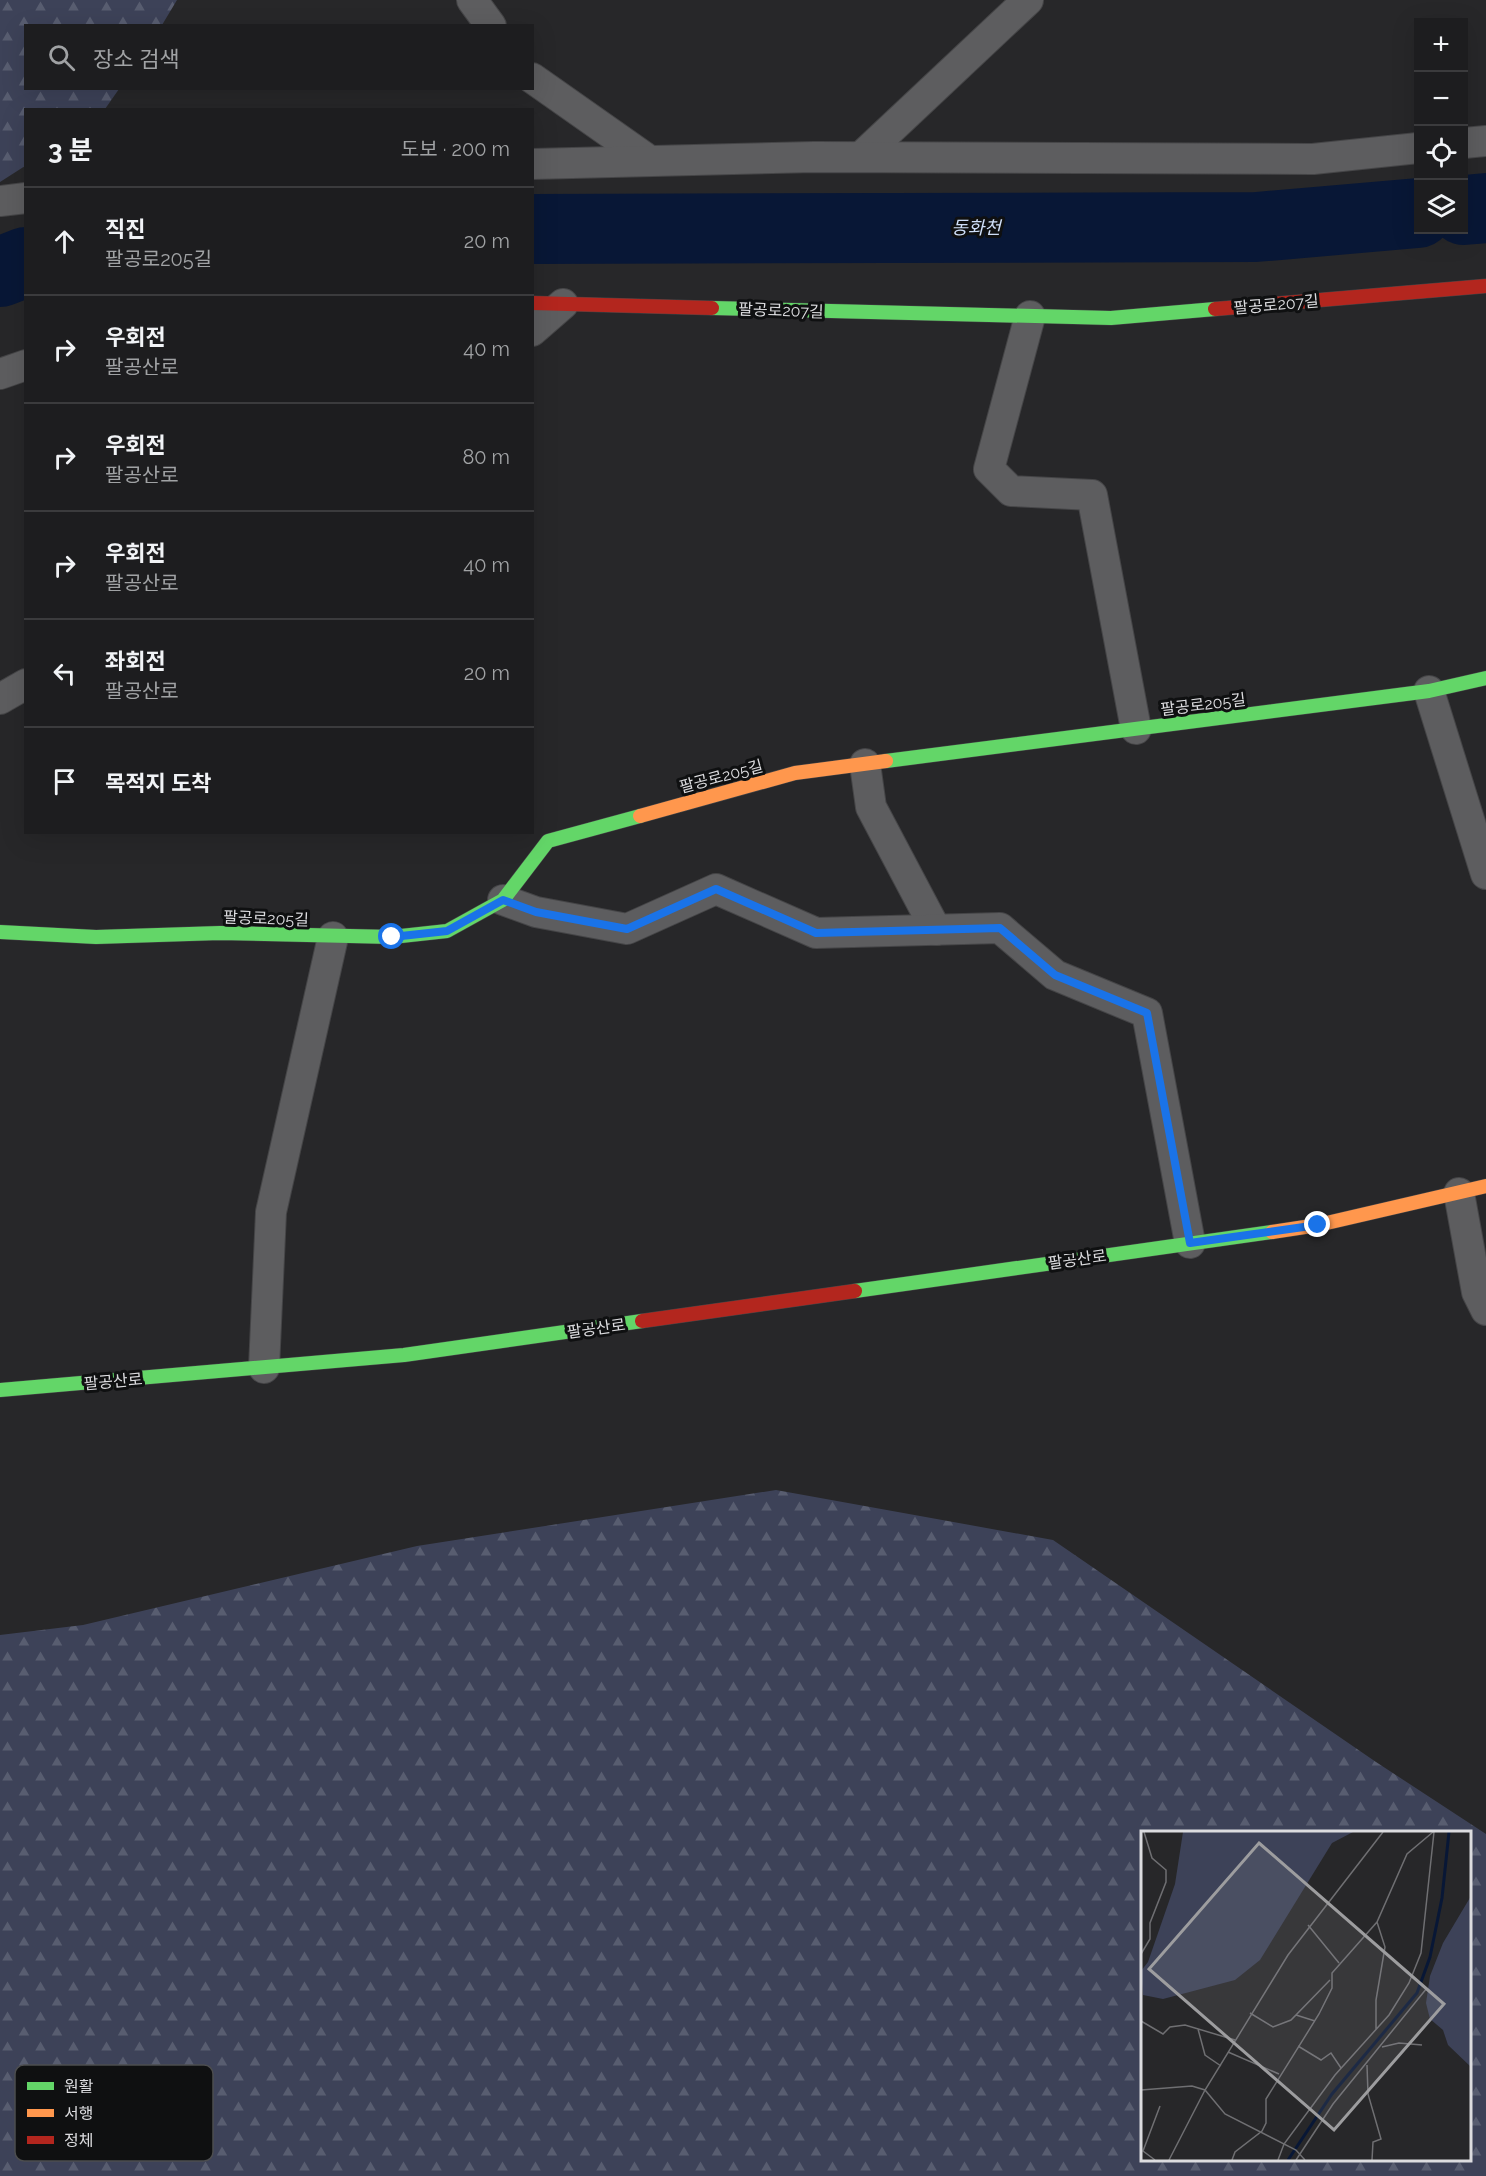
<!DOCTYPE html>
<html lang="ko">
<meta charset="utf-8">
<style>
body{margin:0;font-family:Raleway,"Noto Sans KR",sans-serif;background:#2a2a2c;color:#f1f3f6}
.controls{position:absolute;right:18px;top:18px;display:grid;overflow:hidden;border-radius:0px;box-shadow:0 6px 24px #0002}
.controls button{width:54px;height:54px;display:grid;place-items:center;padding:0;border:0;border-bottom:2px solid #3b3b3d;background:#1d1d1f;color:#f1f3f6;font:30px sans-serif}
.stop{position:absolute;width:18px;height:18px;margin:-14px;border:4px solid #1a73e8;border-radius:50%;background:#fff}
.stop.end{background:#1a73e8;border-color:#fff;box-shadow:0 2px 6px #0008}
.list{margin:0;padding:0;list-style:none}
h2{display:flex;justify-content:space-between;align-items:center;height:78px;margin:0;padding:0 24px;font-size:26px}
h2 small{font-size:20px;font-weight:400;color:#a0a2a4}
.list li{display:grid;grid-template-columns:39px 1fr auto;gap:18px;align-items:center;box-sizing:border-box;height:108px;padding:0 24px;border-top:2px solid #3b3b3d}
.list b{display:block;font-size:22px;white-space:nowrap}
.list p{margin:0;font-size:20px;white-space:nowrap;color:#a0a2a4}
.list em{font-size:20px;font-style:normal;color:#a0a2a4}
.icon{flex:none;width:33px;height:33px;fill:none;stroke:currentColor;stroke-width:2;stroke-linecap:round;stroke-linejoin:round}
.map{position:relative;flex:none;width:1486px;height:2176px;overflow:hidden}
.search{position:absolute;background:#1d1d1f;box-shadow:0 6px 24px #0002;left:24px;top:24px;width:510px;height:66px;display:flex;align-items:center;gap:15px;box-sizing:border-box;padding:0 21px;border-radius:0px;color:#a0a2a4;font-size:22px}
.panel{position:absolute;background:#1d1d1f;box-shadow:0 6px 24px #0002;left:24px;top:108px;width:510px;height:726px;border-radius:0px}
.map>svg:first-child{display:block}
.forest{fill:url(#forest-firs);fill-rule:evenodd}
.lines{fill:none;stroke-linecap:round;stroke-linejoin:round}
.river{stroke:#081736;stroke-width:70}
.street-casing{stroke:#454547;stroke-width:32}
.fast-casing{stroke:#454547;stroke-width:15}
.slow-casing{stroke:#454547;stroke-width:15}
.jam-casing{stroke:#454547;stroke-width:15}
.street{stroke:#5d5d5f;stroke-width:30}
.fast{stroke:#63d668;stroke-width:14}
.slow{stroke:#ff974d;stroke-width:14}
.jam{stroke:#b3261e;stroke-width:14}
.route{stroke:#1a73e8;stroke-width:8}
.labels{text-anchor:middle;stroke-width:6;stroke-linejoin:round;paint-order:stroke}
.street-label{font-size:16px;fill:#dcdcdf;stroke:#0f1011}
.water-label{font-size:18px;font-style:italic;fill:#cfdff9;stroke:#0f1011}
.inset-river{fill:none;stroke:#081736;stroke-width:3}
.inset-road{fill:none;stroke:#6f6f72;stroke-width:1.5}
.view{fill:#9d9d9f;fill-opacity:0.15;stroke:#9d9d9f;stroke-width:3}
.inset-edge{fill:none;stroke:#dcdcdf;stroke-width:3}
.key{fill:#0f1011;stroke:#4c4d4f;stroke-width:1.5}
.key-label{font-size:16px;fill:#dcdcdf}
</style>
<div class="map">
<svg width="1486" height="2176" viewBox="0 0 1486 2176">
<defs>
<pattern id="forest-firs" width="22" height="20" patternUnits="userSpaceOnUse" patternTransform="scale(1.5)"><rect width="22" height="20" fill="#3d4258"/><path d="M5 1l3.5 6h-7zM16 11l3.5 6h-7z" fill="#585d70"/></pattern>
</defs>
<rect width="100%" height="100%" fill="#272729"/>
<g class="forest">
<path d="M0,0H177L162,25L26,26V88L119,89L105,109L26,110L25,166L0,182Z"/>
<path d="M776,1490L1053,1540L1376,1762L1486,1834V2176H0V1635L83,1625L417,1546ZM1142,1832H1470V2160H1142Z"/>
</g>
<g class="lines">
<g class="river">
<path d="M1464,210L1486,208"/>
<path d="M532,229L1256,227L1418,213"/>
<path d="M0,272L26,262"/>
</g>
<g class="street-casing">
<g id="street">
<path d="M472,0L491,26"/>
<path d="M532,78L650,161"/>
<path d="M1464,143L1486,141"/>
<path d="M861,157L1028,0"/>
<path d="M532,164L814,157L1313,159L1418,148"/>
<path d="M0,201L26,198"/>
<path d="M1030,316L989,469L1011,491L1092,495L1136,729"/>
<path d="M532,331L563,304"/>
<path d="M0,374L26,365"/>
<path d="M1429,691L1486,874"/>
<path d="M0,699L26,684"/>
<path d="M865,764L871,807L936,930"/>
<path d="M503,900L536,912L627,929L716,889L816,933L1000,928L1055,975L1147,1013L1190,1243"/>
<path d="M1459,1193L1477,1292L1486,1310"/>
<path d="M264,1368L271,1212L333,937"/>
</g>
</g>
<g class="fast-casing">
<g id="fast">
<path d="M712,308L1111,318L1215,309"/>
<path d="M886,761L1429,691L1486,678"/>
<path d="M0,932L96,937L220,933L392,937L447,931L503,900L548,841L640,816"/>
<path d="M855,1291L1272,1232"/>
<path d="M0,1390L404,1355L642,1321"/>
</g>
</g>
<g class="slow-casing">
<g id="slow">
<path d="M640,816L795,773L886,761"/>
<path d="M1272,1232L1318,1225L1486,1186"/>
</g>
</g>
<g class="jam-casing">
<g id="jam">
<path d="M532,303L712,308"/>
<path d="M1215,309L1486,286"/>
<path d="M642,1321L855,1291"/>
</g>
</g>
<use href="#street" class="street"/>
<use href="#fast" class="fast"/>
<use href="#slow" class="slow"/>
<use href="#jam" class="jam"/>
</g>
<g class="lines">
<path class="route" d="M392,937L447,931L503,900L536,912L627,929L716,889L816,933L1000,928L1055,975L1147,1013L1190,1243L1318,1225"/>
</g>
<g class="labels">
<g class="street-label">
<text transform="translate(1276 304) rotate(-5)" y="6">팔공로207길</text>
<text transform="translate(781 310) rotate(2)" y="6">팔공로207길</text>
<text transform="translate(1203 704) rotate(-7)" y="6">팔공로205길</text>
<text transform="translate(721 776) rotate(-15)" y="6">팔공로205길</text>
<text transform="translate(266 918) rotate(2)" y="6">팔공로205길</text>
<text transform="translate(1077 1259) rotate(-8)" y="6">팔공산로</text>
<text transform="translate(596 1328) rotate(-8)" y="6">팔공산로</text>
<text transform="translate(113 1381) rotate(-5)" y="6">팔공산로</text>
</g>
<g class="water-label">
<text x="976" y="234">동화천</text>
</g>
</g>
<g transform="translate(1141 1831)">
<rect width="330" height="330" fill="#272729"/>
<path d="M42,1H212L191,12L119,129L94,149L22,168L2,164L0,140L7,131L34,53ZM330,65V236L307,214L302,199L289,188L285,172L289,145L302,112Z" fill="#3d4258"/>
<path class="inset-river" d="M147,329L191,263L276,162L289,126L301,67L308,1"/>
<path class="inset-road" d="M167,94L198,132M0,123L9,108V92L25,51V39L11,27L3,1M109,182L132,196L150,189L189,149M155,184L174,190M0,190L22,203L29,196L44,194L94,209M0,198V259M57,198L64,224L80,235M235,198V169L244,116L236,91M157,215L180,229L190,222L200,237M241,216L258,212L281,214M87,221L138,243M226,234L227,263L240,308L232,311L231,329M0,259L51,255L64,259L84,283L155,319L164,329M14,329L2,320L19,275M28,329L64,259L147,124L242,1M91,329L94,321L121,300L125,292V268L178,183L191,157V142L236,91L266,23L292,1M137,329L143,313L194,244L248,184L268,152L280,122L293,1M155,329L192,273L286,157"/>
<path class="view" d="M118,12L303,173L193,299L8,138Z"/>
<rect width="330" height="330" class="inset-edge"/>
</g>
<rect x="15" y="2065" width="198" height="96" rx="9" class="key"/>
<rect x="27" y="2082" width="27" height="8" fill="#63d668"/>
<rect x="27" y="2109" width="27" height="8" fill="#ff974d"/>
<rect x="27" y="2136" width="27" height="8" fill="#b3261e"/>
<g class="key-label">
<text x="64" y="2092">원활</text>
<text x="64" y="2119">서행</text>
<text x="64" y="2146">정체</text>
</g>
</svg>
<div class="controls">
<button>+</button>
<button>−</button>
<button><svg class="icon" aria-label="locate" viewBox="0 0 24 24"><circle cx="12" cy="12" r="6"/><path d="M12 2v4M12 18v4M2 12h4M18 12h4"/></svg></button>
<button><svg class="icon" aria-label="layers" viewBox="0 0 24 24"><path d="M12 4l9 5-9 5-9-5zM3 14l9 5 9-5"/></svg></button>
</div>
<div class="stop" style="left:392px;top:937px"></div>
<div class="stop end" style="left:1318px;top:1225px"></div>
<div class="search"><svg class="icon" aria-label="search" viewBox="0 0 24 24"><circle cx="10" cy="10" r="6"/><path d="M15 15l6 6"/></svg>장소 검색</div>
<section class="panel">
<h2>3 분<small>도보 · 200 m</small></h2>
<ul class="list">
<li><svg class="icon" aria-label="ahead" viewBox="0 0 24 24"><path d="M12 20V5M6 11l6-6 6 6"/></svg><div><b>직진</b><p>팔공로205길</p></div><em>20 m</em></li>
<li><svg class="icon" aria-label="right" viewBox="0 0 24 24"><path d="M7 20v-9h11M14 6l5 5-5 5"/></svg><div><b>우회전</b><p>팔공산로</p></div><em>40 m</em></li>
<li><svg class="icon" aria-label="right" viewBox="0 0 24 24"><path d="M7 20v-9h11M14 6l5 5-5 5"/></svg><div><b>우회전</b><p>팔공산로</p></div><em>80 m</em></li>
<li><svg class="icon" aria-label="right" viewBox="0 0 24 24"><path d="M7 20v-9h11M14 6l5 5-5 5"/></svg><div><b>우회전</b><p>팔공산로</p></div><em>40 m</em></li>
<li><svg class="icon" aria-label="left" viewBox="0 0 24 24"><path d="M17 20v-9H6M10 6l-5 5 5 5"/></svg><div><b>좌회전</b><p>팔공산로</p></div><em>20 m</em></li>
<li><svg class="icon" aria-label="arrive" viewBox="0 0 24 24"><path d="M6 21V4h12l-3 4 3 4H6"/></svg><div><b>목적지 도착</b></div></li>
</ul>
</section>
</div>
